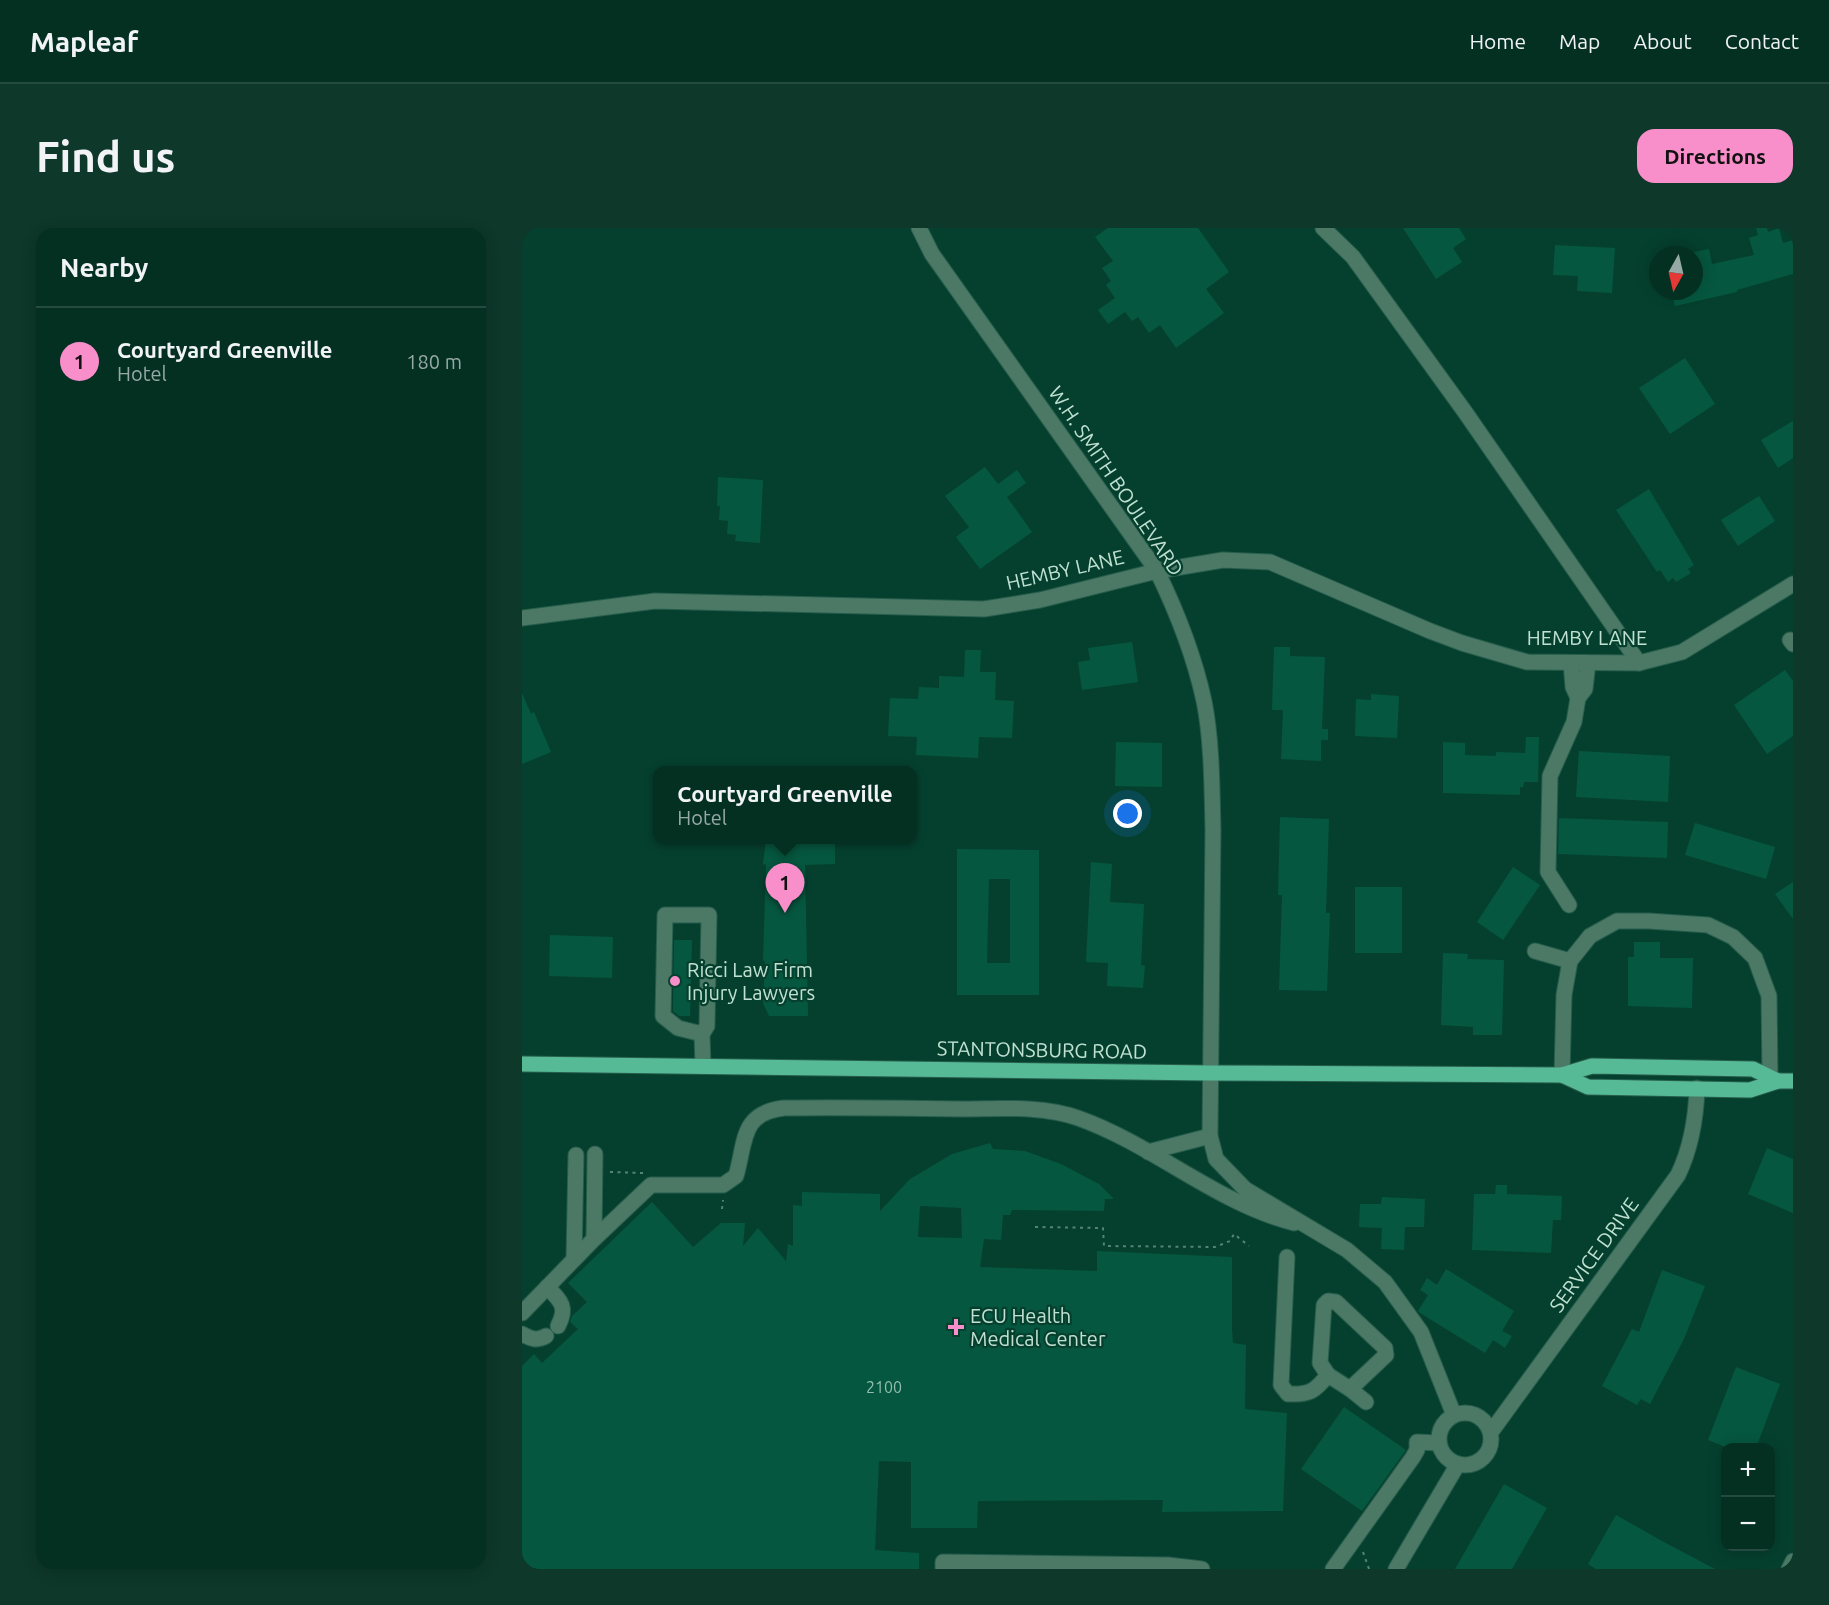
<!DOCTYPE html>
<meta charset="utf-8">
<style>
body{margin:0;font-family:Ubuntu,sans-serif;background:#0d382a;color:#f1f3f6}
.controls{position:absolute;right:18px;bottom:18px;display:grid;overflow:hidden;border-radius:12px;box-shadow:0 3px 15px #0003}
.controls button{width:54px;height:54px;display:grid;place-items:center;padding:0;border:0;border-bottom:2px solid #254b40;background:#043022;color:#f1f3f6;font:30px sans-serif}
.compass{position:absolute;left:1127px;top:18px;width:54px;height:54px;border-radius:50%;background:#043022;box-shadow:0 3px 15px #0003;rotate:188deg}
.you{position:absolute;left:606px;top:586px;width:21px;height:21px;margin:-15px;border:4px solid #fff;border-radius:50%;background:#1a73e8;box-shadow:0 0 0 9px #1a73e833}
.badge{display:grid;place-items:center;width:39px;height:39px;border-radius:50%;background:#f98fca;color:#111;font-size:20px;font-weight:700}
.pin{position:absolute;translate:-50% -50px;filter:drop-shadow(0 2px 3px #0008)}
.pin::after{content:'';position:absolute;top:32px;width:21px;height:18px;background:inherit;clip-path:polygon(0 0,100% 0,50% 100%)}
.popup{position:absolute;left:131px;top:538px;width:264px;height:78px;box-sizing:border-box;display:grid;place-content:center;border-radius:12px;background:#043022;filter:drop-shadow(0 2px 4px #0005);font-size:20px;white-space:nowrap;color:#97a9a5}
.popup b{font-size:22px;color:#f1f3f6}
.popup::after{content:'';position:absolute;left:50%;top:100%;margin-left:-12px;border:12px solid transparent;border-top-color:#043022}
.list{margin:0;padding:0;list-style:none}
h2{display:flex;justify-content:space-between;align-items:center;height:78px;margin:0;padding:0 24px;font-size:26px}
h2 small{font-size:20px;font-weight:400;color:#97a9a5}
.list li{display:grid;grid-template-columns:39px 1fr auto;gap:18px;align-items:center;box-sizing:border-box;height:108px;padding:0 24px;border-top:2px solid #254b40}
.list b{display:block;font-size:22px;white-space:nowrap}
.list p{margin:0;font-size:20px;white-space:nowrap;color:#97a9a5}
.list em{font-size:20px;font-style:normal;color:#97a9a5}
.map{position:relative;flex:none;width:1271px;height:1341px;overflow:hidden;border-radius:18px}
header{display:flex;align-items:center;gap:36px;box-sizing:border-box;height:84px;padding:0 30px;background:#043022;border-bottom:2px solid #254b40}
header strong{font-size:28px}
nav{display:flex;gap:33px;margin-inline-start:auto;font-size:21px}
.intro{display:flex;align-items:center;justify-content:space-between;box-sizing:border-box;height:144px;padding:0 36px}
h1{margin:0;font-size:42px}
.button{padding:15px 27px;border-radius:18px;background:#f98fca;color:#111;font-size:21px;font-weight:700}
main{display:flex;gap:36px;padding:0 36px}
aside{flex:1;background:#043022;border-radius:18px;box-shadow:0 3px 15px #0003}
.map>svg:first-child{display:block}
.building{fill:#06573f;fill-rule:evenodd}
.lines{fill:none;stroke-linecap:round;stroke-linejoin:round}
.minor-casing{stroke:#275d4c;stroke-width:17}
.major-casing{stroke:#275d4c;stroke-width:17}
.path{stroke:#548473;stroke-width:2;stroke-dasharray:3 4.5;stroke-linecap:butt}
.minor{stroke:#4b7966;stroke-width:15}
.major{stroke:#56ba96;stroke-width:15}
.poi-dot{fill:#f98fca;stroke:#05402e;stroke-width:2}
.labels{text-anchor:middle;stroke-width:4.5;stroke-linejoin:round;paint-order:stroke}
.number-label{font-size:16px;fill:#92bead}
.street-label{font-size:20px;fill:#c0e1d2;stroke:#05402e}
.poi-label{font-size:20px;fill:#c0e1d2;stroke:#05402e;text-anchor:start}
</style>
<header>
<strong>Mapleaf</strong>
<nav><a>Home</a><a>Map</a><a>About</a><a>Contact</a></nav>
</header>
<div class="intro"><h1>Find us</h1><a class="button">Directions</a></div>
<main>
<aside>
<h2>Nearby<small></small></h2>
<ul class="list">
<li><span class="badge">1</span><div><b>Courtyard Greenville</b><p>Hotel</p></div><em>180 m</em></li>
</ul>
</aside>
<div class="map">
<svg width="1271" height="1341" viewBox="0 0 1271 1341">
<rect width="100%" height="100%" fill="#05402e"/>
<g class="building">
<path d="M586,0H676L707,44L684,61L702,85L654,120L638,97L627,105L616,89L610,93L603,84L586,96L576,82L593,70L584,57L589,53L580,40L591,33L573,9Z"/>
<path d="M881,0H937L944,11L931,20L940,34L914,51Z"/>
<path d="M1234,0H1245L1246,4L1257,0L1261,15L1271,12V46L1215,62V64L1153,78L1150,63H1172V24L1187,21L1190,36L1232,27L1227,10L1236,7Z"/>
<path d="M1033,17L1093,20L1090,65L1055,63L1056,48L1031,47Z"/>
<path d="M1163,130L1193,176L1148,206L1117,160Z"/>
<path d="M1271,193V230L1256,240L1239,212Z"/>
<path d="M463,239L476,256L495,242L504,255L485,269L510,304L458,341L434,309L447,299L423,268Z"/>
<path d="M196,249L241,252L238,315L213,313L214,307L205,306L206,293L197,292L198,278H195Z"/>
<path d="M1127,261L1172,337L1166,341L1169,345L1154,354L1151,350L1146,354L1138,342L1135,344L1094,282Z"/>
<path d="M1237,268L1253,293L1216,318L1199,292Z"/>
<path d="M610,414L616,454L560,462L556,434L568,432L566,420Z"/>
<path d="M752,419H768V428L803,429L800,501H806V512H799V533L759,531L761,482H750Z"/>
<path d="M443,422H459L458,444H474L473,472L492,473L490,510L457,509L456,530L394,527L395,509L366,508L368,470L396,471L397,459L417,460V448L442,449Z"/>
<path d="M1263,442L1271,453V508L1245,526L1212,477Z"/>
<path d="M0,465L9,486L12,484L29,524L0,536Z"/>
<path d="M849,466L877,468L875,510L833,508L834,471L849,472Z"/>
<path d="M1004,509H1017L1016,554H1002L1001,559H998V567L921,565V514L943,515V527L974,528V524L1003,525Z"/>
<path d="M594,514L640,515V559L593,558Z"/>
<path d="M1057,523L1148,528L1146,574L1054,569Z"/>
<path d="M758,589L807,591L804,685H808L805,763L757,762L760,667H756Z"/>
<path d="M1037,590L1146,594L1145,630L1036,626Z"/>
<path d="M1173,595L1253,619L1244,651L1163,627Z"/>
<path d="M244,612H313V636L283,637L286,788H247L241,775L243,734L241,732L244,637L241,636Z"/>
<path d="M435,621L517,622V767H435ZM467,651H488V735H465Z"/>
<path d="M569,634L590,636L588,674L622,676L619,737L623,738L621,760L585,758L586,735L564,734Z"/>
<path d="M991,639L1018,657L981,712L955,694Z"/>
<path d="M1271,654V691L1253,666Z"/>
<rect x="833" y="659" width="47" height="66"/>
<path d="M28,707L91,709L90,750L27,748Z"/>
<path d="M152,712H170L168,788H157L151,783Z"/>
<path d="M1112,714H1138V730H1171L1170,780L1106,778V729H1112Z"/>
<path d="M921,725L946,726L945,731L982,732L980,807H951V799L919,797Z"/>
<path d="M468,915L471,921L503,923L539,936L577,956L592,971H583L582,983L490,982L488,987H481L479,1012L462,1011L458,1039L575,1043V1023L710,1029V1101L711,1115L724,1117L723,1181L765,1185L761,1283L640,1284L641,1272L456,1273L455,1300H389V1234L357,1233L353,1322L397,1325V1341H0V1138L12,1126L20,1135L56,1101L48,1094L50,1088L65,1074L46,1055L130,974L171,1019L199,995H223L221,1018L236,1000L264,1033L266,1016L271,1018V977L280,978V964L358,966V983L388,951L430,926ZM398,978L439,980L440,1010L396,1009Z"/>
<path d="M1245,920L1271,931V985L1226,966Z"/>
<path d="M974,957H985V966L1040,968L1039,992H1031L1029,1025L950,1022L952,966H973Z"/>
<path d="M860,969L903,971L902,999H883L882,1022L859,1021L860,1000L837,999L838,976H859Z"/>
<path d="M924,1041L992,1083L980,1103L990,1108L983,1120L971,1112L963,1125L898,1085L896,1083L906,1067L898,1062L905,1050L915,1057Z"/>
<path d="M1140,1042L1183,1058L1162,1111L1128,1176L1119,1171L1115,1177L1080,1158L1110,1101L1117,1104Z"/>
<path d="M1214,1139L1258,1156L1234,1220H1206L1186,1212Z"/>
<path d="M822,1179L884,1222L840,1283L779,1241Z"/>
<path d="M982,1256L1025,1280L990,1341H933Z"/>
<path d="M1094,1287L1140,1313L1193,1341H1074L1066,1336Z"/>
</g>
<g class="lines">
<g class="minor-casing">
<g id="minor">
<path d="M397,0L410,26L635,343C655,384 672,427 682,473C690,512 690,562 691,602L688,908L694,931L723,961L825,1022L863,1054L899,1104L932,1187"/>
<path d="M801,0L831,29L943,184L1117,435"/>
<path d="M0,390L133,373L462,381L518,372L635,343L701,332L748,334L908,403L940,415L1005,434L1117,435L1160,424L1271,356"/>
<path d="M1268,412L1271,416"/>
<path d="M1049,435L1051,459L1056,470L1063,461L1066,435"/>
<path d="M1047,677L1026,644L1028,548L1052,494L1056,470"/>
<path d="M1013,723L1048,733"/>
<path d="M180,806L156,800L141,788L143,687H187L185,798L180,806L181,838"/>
<path d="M1040,847L1042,767L1048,733L1068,708L1095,693H1127L1186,697L1211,709L1233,730L1247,768L1248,849"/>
<path d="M626,924L688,908"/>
<path d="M72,1011L73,926"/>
<path d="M765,1029L759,1157L766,1166C788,1167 793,1163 806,1147L828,1161L844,1174"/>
<path d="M52,1031L54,927"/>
<path d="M25,1059C39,1073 46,1079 36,1098"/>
<path d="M0,1085L72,1011L129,957H201L214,948C224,914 218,885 262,880C321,879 380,880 439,881C477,881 520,877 556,890C632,917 694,975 772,995"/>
<path d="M0,1106C9,1111 15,1113 24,1108"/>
<path d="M806,1147L798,1135L802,1077L806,1073L814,1074L863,1120L864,1127L828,1161"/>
<circle cx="943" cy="1211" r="26"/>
<path d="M969,1204L1156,947C1169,920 1174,891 1175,860"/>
<path d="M421,1341V1334L646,1337L680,1341"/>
<path d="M811,1341L891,1229L895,1222V1214L917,1215"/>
<path d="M874,1341L936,1236"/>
<path d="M1267,1341L1271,1333"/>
</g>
</g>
<g class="major-casing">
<g id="major">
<path d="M0,836L687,845L1040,847L1070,838L1231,841L1256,853"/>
<path d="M1040,847L1066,859L1228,862L1256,853H1271"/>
</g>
</g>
<g class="path">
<path d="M88,944L122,945"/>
<path d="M200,981L201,972"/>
<path d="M513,999L581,1000L582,1018L693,1019L708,1013L712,1006L727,1018"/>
<path d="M841,1324L847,1341"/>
</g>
<use href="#minor" class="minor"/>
<use href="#major" class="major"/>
</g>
<g class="poi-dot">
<circle cx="153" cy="753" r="6"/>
<path d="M431 1090h6v6h6v6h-6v6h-6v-6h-6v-6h6z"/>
</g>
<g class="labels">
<g class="number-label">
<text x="362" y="1165">2100</text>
</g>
<g class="street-label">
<text transform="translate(594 253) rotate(56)" y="7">W.H. SMITH BOULEVARD</text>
<text transform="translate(543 342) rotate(-13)" y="7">HEMBY LANE</text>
<text x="1065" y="417">HEMBY LANE</text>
<text transform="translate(520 822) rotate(1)" y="7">STANTONSBURG ROAD</text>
<text transform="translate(1072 1027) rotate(-54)" y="7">SERVICE DRIVE</text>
</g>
<g class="poi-label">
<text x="165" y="749">Ricci Law Firm<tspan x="165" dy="23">Injury Lawyers</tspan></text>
<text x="448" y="1095">ECU Health<tspan x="448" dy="23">Medical Center</tspan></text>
</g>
</g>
</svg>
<div class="controls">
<button>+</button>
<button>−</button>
</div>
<svg class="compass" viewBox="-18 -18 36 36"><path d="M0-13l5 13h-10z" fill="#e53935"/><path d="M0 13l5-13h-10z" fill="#97a9a5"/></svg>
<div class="you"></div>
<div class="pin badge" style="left:263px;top:685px">1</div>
<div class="popup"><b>Courtyard Greenville</b>Hotel</div>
</div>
</main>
